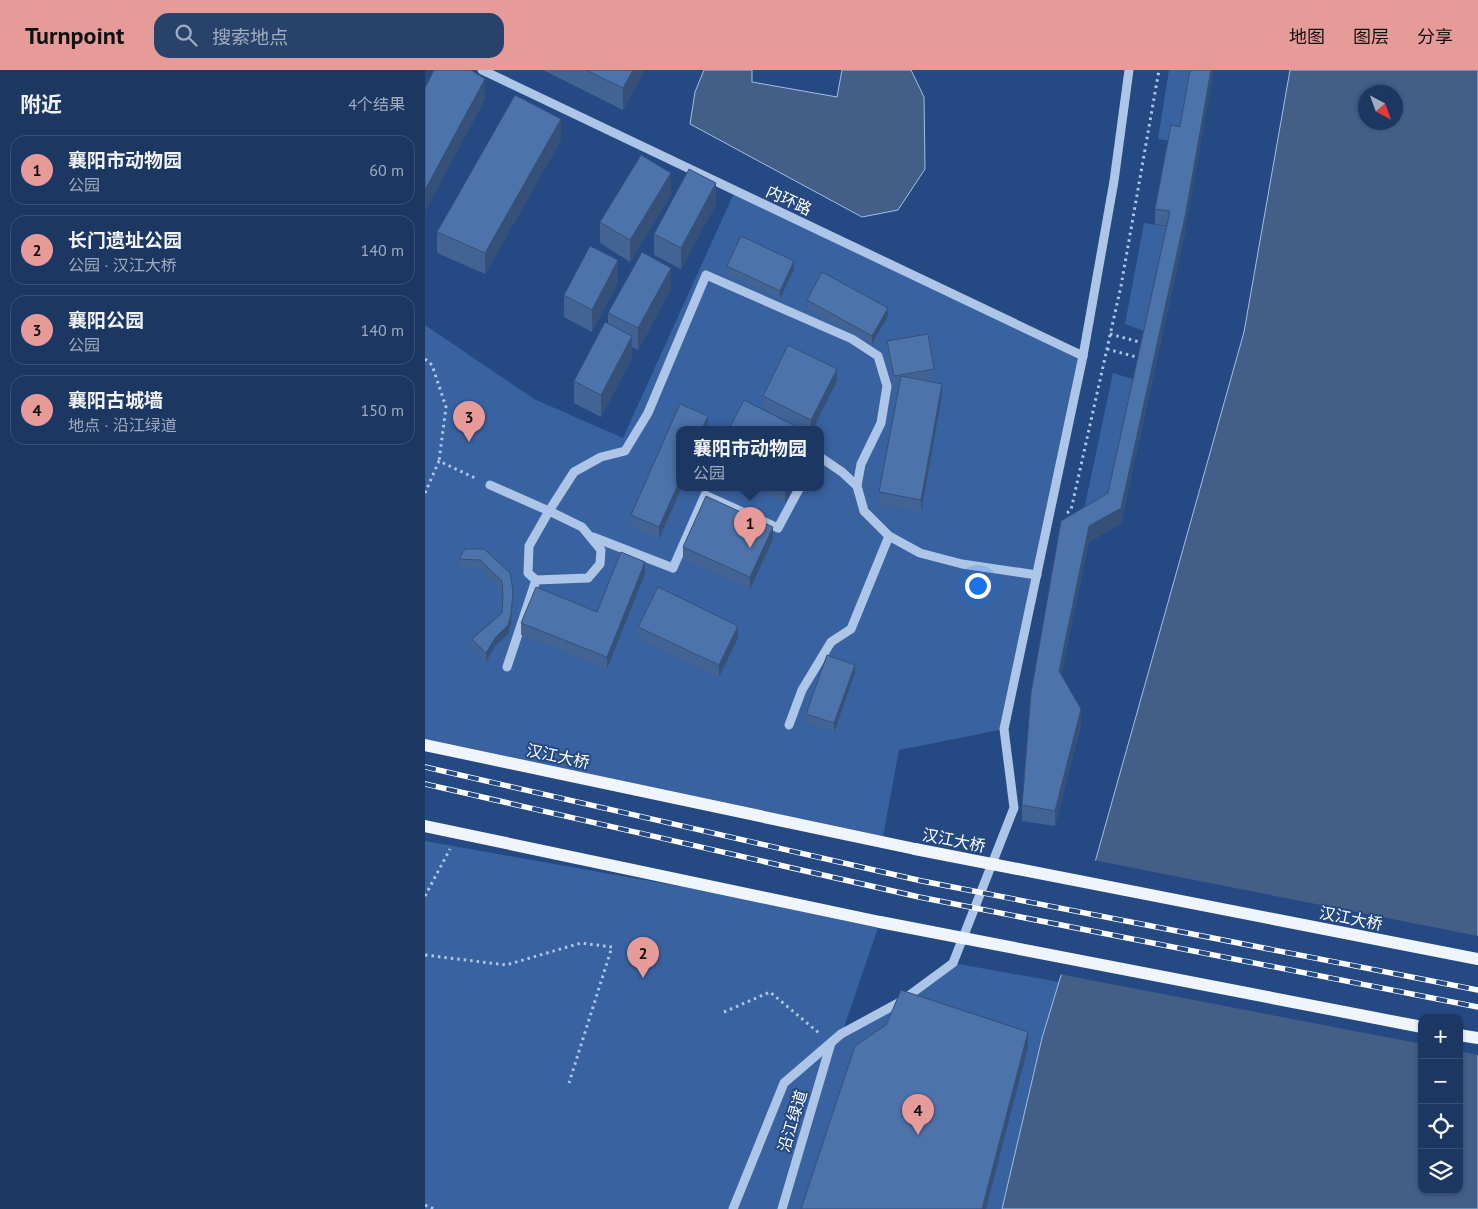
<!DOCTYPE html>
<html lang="zh">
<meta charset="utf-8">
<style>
body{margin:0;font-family:"PT Sans","Noto Sans SC",sans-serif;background:#29426b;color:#f1f3f6}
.controls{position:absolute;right:15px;bottom:15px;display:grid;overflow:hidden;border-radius:10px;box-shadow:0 1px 4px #0004}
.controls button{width:45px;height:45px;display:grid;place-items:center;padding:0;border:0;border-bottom:1px solid #3a5177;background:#1c3762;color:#f1f3f6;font:25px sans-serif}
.compass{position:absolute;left:933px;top:15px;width:45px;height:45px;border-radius:50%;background:#1c3762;box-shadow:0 1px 4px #0004;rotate:139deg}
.you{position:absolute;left:552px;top:515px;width:18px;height:18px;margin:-12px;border:4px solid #fff;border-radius:50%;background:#1a73e8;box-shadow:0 0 0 8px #1a73e833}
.badge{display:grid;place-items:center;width:32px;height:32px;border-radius:50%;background:#e69b98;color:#111;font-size:16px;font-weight:700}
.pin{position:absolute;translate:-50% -41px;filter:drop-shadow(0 1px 2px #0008)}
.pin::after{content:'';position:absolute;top:26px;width:18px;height:15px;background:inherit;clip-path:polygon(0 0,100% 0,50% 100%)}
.popup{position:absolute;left:251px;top:356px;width:148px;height:65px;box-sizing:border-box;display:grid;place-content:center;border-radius:10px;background:#1c3762;filter:drop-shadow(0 1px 4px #0005);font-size:16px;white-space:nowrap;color:#a0acbe}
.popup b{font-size:19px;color:#f1f3f6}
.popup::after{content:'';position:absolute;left:50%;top:100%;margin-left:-10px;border:10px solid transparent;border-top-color:#1c3762}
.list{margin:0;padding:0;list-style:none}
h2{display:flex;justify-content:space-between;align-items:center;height:65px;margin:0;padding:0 20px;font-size:21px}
h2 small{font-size:16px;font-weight:400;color:#a0acbe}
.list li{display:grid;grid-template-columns:32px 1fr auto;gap:15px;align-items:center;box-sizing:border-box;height:70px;margin:0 10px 10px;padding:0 10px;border:1px solid #3a5177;border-radius:15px}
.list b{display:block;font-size:19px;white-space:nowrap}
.list p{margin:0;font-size:16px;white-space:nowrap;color:#a0acbe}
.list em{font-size:16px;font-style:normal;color:#a0acbe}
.icon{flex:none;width:28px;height:28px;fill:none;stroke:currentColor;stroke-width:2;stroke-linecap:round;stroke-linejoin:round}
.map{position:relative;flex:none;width:1053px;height:1139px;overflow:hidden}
header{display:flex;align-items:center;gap:30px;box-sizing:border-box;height:70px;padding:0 25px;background:#e69b98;color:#111}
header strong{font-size:24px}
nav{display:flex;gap:28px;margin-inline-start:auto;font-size:18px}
.search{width:350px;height:45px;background:#29426b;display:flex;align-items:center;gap:12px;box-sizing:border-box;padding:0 18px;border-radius:15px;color:#a0acbe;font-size:19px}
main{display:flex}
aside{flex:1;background:#1c3762}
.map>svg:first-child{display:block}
.green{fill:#3962a0;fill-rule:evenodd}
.water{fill:#435e87;stroke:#a1bfe8;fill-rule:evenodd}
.pier{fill:#254982}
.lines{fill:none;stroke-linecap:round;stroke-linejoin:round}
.path{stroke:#adc5e7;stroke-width:3;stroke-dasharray:2.5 4;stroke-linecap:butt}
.minor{stroke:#adc5e7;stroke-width:9}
.major{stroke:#eff4fd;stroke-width:12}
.rail-casing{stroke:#fff;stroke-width:5.5}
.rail{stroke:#254982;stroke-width:4;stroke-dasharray:11;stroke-linecap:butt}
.major-bridge{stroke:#eff4fd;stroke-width:12}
.wall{fill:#426393}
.shaded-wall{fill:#365078}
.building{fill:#4d73ab;stroke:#365078}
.labels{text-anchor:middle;stroke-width:4;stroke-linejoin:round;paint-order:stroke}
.street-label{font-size:16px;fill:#fff;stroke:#254982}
</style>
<header>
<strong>Turnpoint</strong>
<div class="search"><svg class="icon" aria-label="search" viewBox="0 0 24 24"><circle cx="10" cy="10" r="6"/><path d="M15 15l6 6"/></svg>搜索地点</div>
<nav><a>地图</a><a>图层</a><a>分享</a></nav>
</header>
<main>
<aside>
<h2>附近<small>4个结果</small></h2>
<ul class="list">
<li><span class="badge">1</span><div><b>襄阳市动物园</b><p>公园</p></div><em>60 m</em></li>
<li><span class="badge">2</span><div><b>长门遗址公园</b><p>公园 · 汉江大桥</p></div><em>140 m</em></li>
<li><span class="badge">3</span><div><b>襄阳公园</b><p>公园</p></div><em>140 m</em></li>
<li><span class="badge">4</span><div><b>襄阳古城墙</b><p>地点 · 沿江绿道</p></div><em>150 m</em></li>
</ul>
</aside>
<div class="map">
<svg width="1053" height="1139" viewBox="0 0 1053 1139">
<rect width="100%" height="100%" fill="#254982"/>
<g class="green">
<path d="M744,0H768L755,72L733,69Z"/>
<path d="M310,121L658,286L579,659L474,680L457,772L0,675V255L109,329L198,368ZM255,359H395V417H255Z"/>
<path d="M719,153L745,157L722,262L700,254Z"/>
<path d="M688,303L711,310L683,438L656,454Z"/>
<path d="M0,771L455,852L417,963L475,932L528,893L634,912L617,968L577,1139H0Z"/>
</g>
<g class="water">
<path d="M279,0H327V12L412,27L417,0H486L499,27L500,99L473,140L437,147L265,54L270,22Z"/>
<path d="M865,0H1053V1139H577L617,968L665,810L819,262ZM941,22H971V52H941ZM997,948H1034V1120H997Z"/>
</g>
<path class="pier" d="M668,790L1053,866V985L1034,981V948H997V974L634,904Z"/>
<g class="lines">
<g class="path">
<path d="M685,264L718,273"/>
<path d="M682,279L715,288"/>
<path d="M0,289L7,295L21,337L14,391"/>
<path d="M0,423L14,391L50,408"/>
<path d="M642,443L646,440L696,216L734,0"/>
<path d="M0,826L25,779"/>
<path d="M0,885L81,895L156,873L187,877L144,1013"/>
<path d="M299,942L345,922L394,963"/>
<path d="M0,1135L9,1139"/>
</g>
<g class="minor">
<path d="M57,0L658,286"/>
<path d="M395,387L417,402L432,416"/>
<path d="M65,415L124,441L149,402L176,387L200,381L223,343L281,205L427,269L453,286L462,316L456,353L436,394L432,416L439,441L464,466L495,483L537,494L612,505"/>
<path d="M124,441L157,457L176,480L175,494L163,508L111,510L103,503L104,476Z"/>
<path d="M168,467L248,498L280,425L353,458L375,417"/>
<path d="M82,597L111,510"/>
<path d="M364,655L377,620L406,572L426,559L464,466"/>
<path d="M308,1139L359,1013L416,964L475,932L528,893L589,738L579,659L658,286L689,111L704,0"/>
<path d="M357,1139L406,973"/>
</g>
<g class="major">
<path d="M0,675L490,779"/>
<path d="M0,756L455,852"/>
<path d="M1034,965L1053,968"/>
</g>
<g class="rail-casing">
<g id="rail">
<path d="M0,697L497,811L1053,920"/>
<path d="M0,714L494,827L1053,937"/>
</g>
</g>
<use href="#rail" class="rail"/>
<g class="major-bridge">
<path d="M490,779L1053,889"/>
<path d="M455,852L997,957"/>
</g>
</g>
<g class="wall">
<path d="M118,0H220L198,40Z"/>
<path d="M746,55L760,162L696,453L664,472L636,605L656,655L630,756L597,751V735L636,451L683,423L742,156L730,154V139Z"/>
<path d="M136,70L60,204L12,183V162Z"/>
<path d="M246,125L205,192L175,173V152Z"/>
<path d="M291,134L256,199L229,185V164Z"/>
<path d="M302,196L369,199L355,229L302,204Z"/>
<path d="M193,212L167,262L139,247V225Z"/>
<path d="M246,219L213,280L207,277V288L176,347L149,333V311L183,254V243Z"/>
<path d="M382,230L463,246L447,274L382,239Z"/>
<path d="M462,271L509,299V307L494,310L517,326L496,442L454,434V422L475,313L469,314L462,279Z"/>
<path d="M412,311L388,359H381L338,338V326Z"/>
<path d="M255,334L283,346V358L282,359H255V417H257L234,469L206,457V445Z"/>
<path d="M329,417H369L360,433Z"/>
<path d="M348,469L325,519L258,489V477Z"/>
<path d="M59,479L88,529L86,553L83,564L70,576L61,592L47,577V569L77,543L78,530L77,519L55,498L34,497V489Z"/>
<path d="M220,504L182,599L96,565V553L172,542Z"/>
<path d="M213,557L313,568L294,607L213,569Z"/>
<path d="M430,603L409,662L381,652V644Z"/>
</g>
<g class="shaded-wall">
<path d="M208,0H220L198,40V18Z"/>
<path d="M786,0H789L760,162L696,453L664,472L634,616V601L664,456L696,438Z"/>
<path d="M60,9V30L0,142V120Z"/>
<path d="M136,49V70L60,204V183Z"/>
<path d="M246,103V125L205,192V170Z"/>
<path d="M291,113V134L256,199V178Z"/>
<path d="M193,190V212L167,262V240Z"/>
<path d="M369,191V199L355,229V221Z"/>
<path d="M246,198V219L213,280V258Z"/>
<path d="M463,238V246L447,274V266Z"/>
<path d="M207,266V288L176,347V325Z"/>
<path d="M412,299V311L388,359H386V350Z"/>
<path d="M517,314V326L496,442V430Z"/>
<path d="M283,346L282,359H277Z"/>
<path d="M255,410V417H257L234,469V457Z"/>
<path d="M362,417H369L360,433V421Z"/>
<path d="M348,457V469L325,519V507Z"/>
<path d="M220,492V504L182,599V587Z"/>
<path d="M88,521L86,553L83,564L70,576L61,592V583L70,568Z"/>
<path d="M313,556V568L294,607V595Z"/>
<path d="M430,595V603L409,662V653Z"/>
<path d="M656,639V655L630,756V741Z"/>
<path d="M603,962V977L561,1139H557Z"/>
</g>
<g class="building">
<path d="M9,0H46L60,9L0,120V18Z"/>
<path d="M161,0H208L198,18Z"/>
<path d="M765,0H786L760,147L696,438L664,456L634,601L656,639L630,741L597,735L606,623L636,451L683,423L745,141L730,139L746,55L755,57Z"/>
<path d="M90,25L136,49L60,183L12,162Z"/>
<path d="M216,85L246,103L205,170L175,152Z"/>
<path d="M264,99L291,113L256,178L229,164Z"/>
<path d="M316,166L369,191L355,221L302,196Z"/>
<path d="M165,176L193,190L167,240L139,225Z"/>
<path d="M217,182L246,198L213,258L183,243Z"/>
<path d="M397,202L463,238L447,266L382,230Z"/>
<path d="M180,252L207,266L176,325L149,311Z"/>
<path d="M503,264L509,299L469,306L462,271Z"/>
<path d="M363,275L412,299L386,350L338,326Z"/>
<path d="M476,306L517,314L496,430L454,422Z"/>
<path d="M319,330L376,359H304Z"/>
<path d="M255,334L283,346L277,359H255V410L234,457L206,445Z"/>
<path d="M352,417H362L360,421Z"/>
<path d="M281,426L348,457L325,507L258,477Z"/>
<path d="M40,479H59L85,503L88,521L86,544L83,555L70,568L61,583L47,569L77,543L78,526L77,511L55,490L34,489Z"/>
<path d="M196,482L220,492L182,587L96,553L111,517L172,542Z"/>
<path d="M233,517L313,556L294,595L213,557Z"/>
<path d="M402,585L430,595L409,653L381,644Z"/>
<path d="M476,920L603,962L557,1139H376L430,976L461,955Z"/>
</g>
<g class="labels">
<g class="street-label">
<text transform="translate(364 130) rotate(25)" y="6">内环路</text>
<text transform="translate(133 686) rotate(12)" y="6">汉江大桥</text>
<text transform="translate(529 770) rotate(11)" y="6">汉江大桥</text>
<text transform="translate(926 848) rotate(11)" y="6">汉江大桥</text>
<text transform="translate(367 1051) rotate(-73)" y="6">沿江绿道</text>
</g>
</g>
</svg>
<div class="controls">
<button>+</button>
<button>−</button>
<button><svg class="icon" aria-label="locate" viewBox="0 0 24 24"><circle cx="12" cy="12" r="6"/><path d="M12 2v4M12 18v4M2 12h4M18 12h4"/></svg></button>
<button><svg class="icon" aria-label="layers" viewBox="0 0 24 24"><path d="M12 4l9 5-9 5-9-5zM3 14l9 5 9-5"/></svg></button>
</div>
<svg class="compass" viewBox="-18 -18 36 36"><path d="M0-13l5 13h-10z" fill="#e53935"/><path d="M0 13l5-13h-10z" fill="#a0acbe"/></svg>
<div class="you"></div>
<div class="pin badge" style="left:325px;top:478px">1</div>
<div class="popup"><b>襄阳市动物园</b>公园</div>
<div class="pin badge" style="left:218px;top:908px">2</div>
<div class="pin badge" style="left:44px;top:372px">3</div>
<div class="pin badge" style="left:493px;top:1065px">4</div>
</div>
</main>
